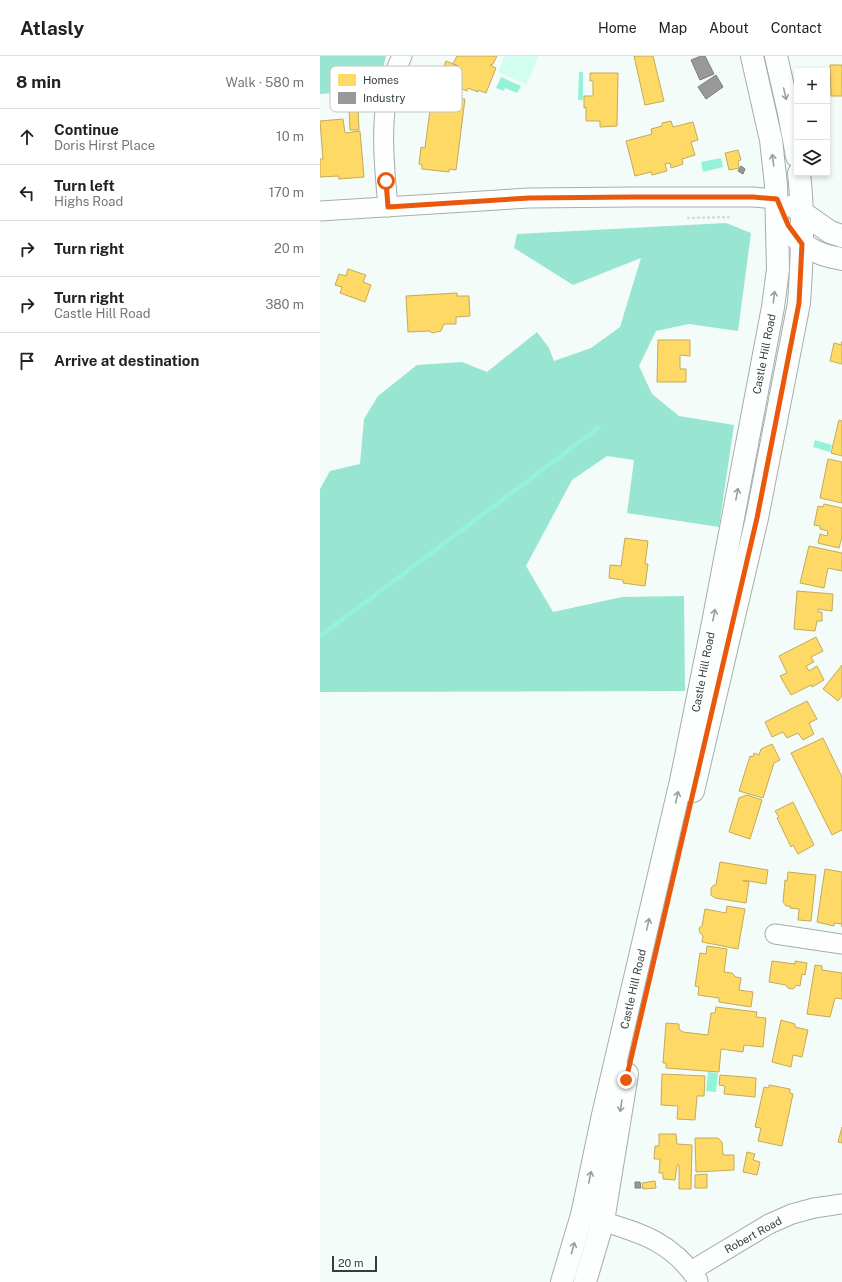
<!DOCTYPE html>
<meta charset="utf-8">
<style>
body{margin:0;font-family:"Public Sans",sans-serif;background:#f6f6f6;color:#222}
.controls{position:absolute;right:12px;top:12px;display:grid;overflow:hidden;border-radius:0px;box-shadow:0 2px 6px #0003}
.controls button{width:36px;height:36px;display:grid;place-items:center;padding:0;border:0;border-bottom:1px solid #e0e0e0;background:#fff;color:#222;font:20px sans-serif}
.scale{position:absolute;left:12px;bottom:10px;width:45px;box-sizing:border-box;padding-left:4px;border:2px solid #32403b;border-top:0;font-size:11px;line-height:14px;white-space:nowrap;color:#32403b;-webkit-text-stroke:3px #fff;paint-order:stroke}
.stop{position:absolute;width:12px;height:12px;margin:-9px;border:3px solid #ea580c;border-radius:50%;background:#fff}
.stop.end{background:#ea580c;border-color:#fff;box-shadow:0 1px 4px #0008}
.list{margin:0;padding:0;list-style:none}
h2{display:flex;justify-content:space-between;align-items:center;height:52px;margin:0;padding:0 16px;font-size:17px}
h2 small{font-size:13px;font-weight:400;color:#767676}
.list li{display:grid;grid-template-columns:26px 1fr auto;gap:12px;align-items:center;box-sizing:border-box;height:56px;padding:0 16px;border-top:1px solid #e0e0e0}
.list b{display:block;font-size:15px;white-space:nowrap}
.list p{margin:0;font-size:13px;white-space:nowrap;color:#767676}
.list em{font-size:13px;font-style:normal;color:#767676}
.icon{flex:none;width:22px;height:22px;fill:none;stroke:currentColor;stroke-width:2;stroke-linecap:round;stroke-linejoin:round}
.map{position:relative;flex:none;width:522px;height:1226px;overflow:hidden}
header{display:flex;align-items:center;gap:24px;box-sizing:border-box;height:56px;padding:0 20px;background:#fff;border-bottom:1px solid #e0e0e0}
header strong{font-size:19px}
nav{display:flex;gap:22px;margin-inline-start:auto;font-size:14px}
main{display:flex}
aside{flex:1;background:#fff}
.map>svg:first-child{display:block}
.green{fill:#d3fdef}
.forest{fill:#98e5d1}
.water{fill:#94f2d8}
.homes{fill:#ffd966;stroke:#c2ab59}
.industry{fill:#999;stroke:#7a7e7d}
.lines{fill:none;stroke-linecap:round;stroke-linejoin:round}
.stream{stroke:#94f2d8;stroke-width:4.5}
.minor-casing{stroke:#a4aeaa;stroke-width:21}
.major-casing{stroke:#a4aeaa;stroke-width:24}
.path{stroke:#d8dbda;stroke-width:2.5;stroke-dasharray:3 2;stroke-linecap:butt}
.minor{stroke:#fdfffe;stroke-width:19}
.major{stroke:#fdfffe;stroke-width:22}
.oneway{stroke:#98a09c}
.route{stroke:#ea580c;stroke-width:5}
.labels{text-anchor:middle;stroke-width:4;stroke-linejoin:round;paint-order:stroke}
.street-label{font-size:11px;fill:#32403b;stroke:#fff}
.key{fill:#fff;stroke:#c2c6c4;stroke-width:1}
.key-label{font-size:11px;fill:#32403b}
</style>
<header>
<strong>Atlasly</strong>
<nav><a>Home</a><a>Map</a><a>About</a><a>Contact</a></nav>
</header>
<main>
<aside>
<h2>8 min<small>Walk · 580 m</small></h2>
<ul class="list">
<li><svg class="icon" aria-label="ahead" viewBox="0 0 24 24"><path d="M12 20V5M6 11l6-6 6 6"/></svg><div><b>Continue</b><p>Doris Hirst Place</p></div><em>10 m</em></li>
<li><svg class="icon" aria-label="left" viewBox="0 0 24 24"><path d="M17 20v-9H6M10 6l-5 5 5 5"/></svg><div><b>Turn left</b><p>Highs Road</p></div><em>170 m</em></li>
<li><svg class="icon" aria-label="right" viewBox="0 0 24 24"><path d="M7 20v-9h11M14 6l5 5-5 5"/></svg><div><b>Turn right</b></div><em>20 m</em></li>
<li><svg class="icon" aria-label="right" viewBox="0 0 24 24"><path d="M7 20v-9h11M14 6l5 5-5 5"/></svg><div><b>Turn right</b><p>Castle Hill Road</p></div><em>380 m</em></li>
<li><svg class="icon" aria-label="arrive" viewBox="0 0 24 24"><path d="M6 21V4h12l-3 4 3 4H6"/></svg><div><b>Arrive at destination</b></div></li>
</ul>
</aside>
<div class="map">
<svg width="522" height="1226" viewBox="0 0 522 1226">
<rect width="100%" height="100%" fill="#f4fcf9"/>
<path class="green" d="M184,0H218L207,29L178,16Z"/>
<g class="forest">
<path d="M0,0H66L57,34L0,38Z"/>
<path d="M406,167L431,177L418,275L369,268L336,275L319,310L332,338L359,360L414,369L399,471L307,457L314,404L287,400L252,424L206,510L233,556L302,541L364,540L365,635L0,636V433L10,415L40,408L44,363L58,340L97,309L142,306L167,316L217,276L229,292L234,305L271,292L300,271L321,202L253,229L194,192L197,178Z"/>
</g>
<g class="water">
<path d="M259,16H263V44H258Z"/>
<path d="M181,21L201,30L197,37L185,32L184,35L176,32Z"/>
<path d="M401,102L403,111L383,116L381,106Z"/>
<path d="M495,384L512,389L510,396L493,391Z"/>
<path d="M388,1016L398,1017L396,1036L386,1035Z"/>
</g>
<g class="homes">
<path d="M137,0H177L173,8L170,9L176,12L166,37L158,34V36L148,32L147,35L132,29L130,33L117,27L126,5L138,10L133,8Z"/>
<path d="M314,0H333L344,45L325,49Z"/>
<path d="M510,9H522V40H511Z"/>
<path d="M270,17H298L297,70L280,71V65H266V51L264,52V40H273V25H270Z"/>
<path d="M112,39L145,43L136,114L129,113V116L102,113V109L99,108L101,91L105,92Z"/>
<path d="M38,52L39,74H30L29,53Z"/>
<path d="M23,63L25,77L40,75L44,121L19,123L18,120L0,121V103H3L0,65Z"/>
<path d="M351,65L353,71L373,66L378,84L371,86L375,99L362,103L363,108L351,112L350,107L345,108L347,115L332,119L331,116L315,120L306,85L332,78L331,73L342,70V67Z"/>
<path d="M418,94L421,104L418,105L419,112L409,114L405,97Z"/>
<path d="M28,213L46,219L43,226L51,229L45,246L20,237L22,231L15,229L19,218L26,220Z"/>
<path d="M137,237V240H149L150,260L136,261V268H124L121,275L112,277L110,275L88,276L86,240Z"/>
<path d="M338,284H370V300L360,299V313H366V326H337Z"/>
<path d="M521,286H522V308L510,305L514,287L522,289Z"/>
<path d="M519,364L522,365V400L511,397Z"/>
<path d="M508,403L522,406V447L500,442Z"/>
<path d="M504,448L522,452V481L519,492L498,487L500,478L507,480L508,475L500,473V470L494,469L498,450L503,451Z"/>
<path d="M305,482L328,485L325,508H328L325,530L303,527V524L289,522L290,509L301,510Z"/>
<path d="M489,490L522,497V515L508,512L504,532L480,527Z"/>
<path d="M477,535L513,538L512,555L498,553V556H502V565H497L495,575L474,573Z"/>
<path d="M496,581L503,595L491,601L494,606L486,610L489,615L497,610L504,624L492,631L491,629L471,639L460,620L467,617L459,600Z"/>
<path d="M522,609V640L518,645L503,633Z"/>
<path d="M487,645L497,663L489,667L494,678L483,684L478,677L467,682L463,676L452,681L445,666Z"/>
<path d="M503,682L522,721V774L512,779L471,697Z"/>
<path d="M452,688L460,704L454,707L443,742L419,735L430,700L433,701L434,697L439,699L441,693Z"/>
<path d="M427,739L442,744L430,783L409,776L419,742Z"/>
<path d="M473,746L494,789L478,798L473,789L471,791L457,762L459,761L455,755Z"/>
<path d="M400,806L448,814L446,828L423,824V825L429,826L426,847L395,842L391,839V832L394,829H396Z"/>
<path d="M505,813L522,816V871V868L514,867V870L497,866Z"/>
<path d="M468,816L496,819L491,865L478,864L479,853L470,852V850H466L463,846L465,824L467,825Z"/>
<path d="M407,850L425,853L418,893L382,886L383,880L380,877L379,872L382,870L385,853L406,857Z"/>
<path d="M387,890L407,893L404,916L412,917L416,921L421,922L419,934L433,936L431,951L399,946V942L378,939L379,931L375,930L380,897L386,898Z"/>
<path d="M452,905L475,908V905L487,907L485,919L482,918L480,930L477,929L473,933L468,932L466,929L449,926Z"/>
<path d="M495,909L502,910V914L522,917V943L515,942L510,961L487,958Z"/>
<path d="M396,951L437,956L436,961L446,962L443,991L424,989L423,996L401,993L399,1016L346,1012V1007H343L346,967L359,968V973L363,976L388,979L391,957H395Z"/>
<path d="M461,964L475,968V971L488,974L482,1001L473,999L471,1011L452,1006Z"/>
<path d="M342,1018L385,1020L384,1040H377L375,1064L357,1063L358,1050L341,1049Z"/>
<path d="M400,1019L436,1022L435,1041L404,1038L405,1030L399,1029Z"/>
<path d="M449,1029L470,1033V1037L473,1038L462,1090L438,1085L441,1072L435,1071L444,1031L449,1032Z"/>
<path d="M522,1071V1087L518,1086Z"/>
<path d="M339,1078H356L357,1088L372,1089L371,1133H359V1109H357L355,1124L343,1123V1117H339L340,1103H334L335,1090H339Z"/>
<path d="M375,1082H398L402,1086L403,1099H414V1114L376,1116Z"/>
<path d="M427,1096L435,1098L433,1104L440,1106L437,1119L423,1116Z"/>
<path d="M387,1118V1132H375V1119Z"/>
<path d="M335,1125L336,1132L323,1133L322,1127Z"/>
</g>
<g class="industry">
<path d="M381,0H385L394,18L380,24L371,4Z"/>
<path d="M396,19L403,31L386,43L378,31Z"/>
<path d="M421,110L425,113L423,118L418,115Z"/>
<path d="M315,1126H320L321,1132H315Z"/>
</g>
<g class="lines">
<path class="stream" d="M0,580L278,372"/>
<g class="minor-casing">
<g id="minor">
<path d="M68,151C65,118 61,79 66,47C69,30 75,15 82,0"/>
<path d="M0,155L209,142L314,141H433L457,143"/>
<path d="M455,878L522,888"/>
<path d="M269,1161C315,1176 350,1182 378,1225"/>
<path d="M371,1215L449,1168L472,1158L494,1152L522,1148"/>
</g>
</g>
<g class="major-casing">
<g id="major">
<path d="M456,0L469,57L477,100"/>
<path d="M473,150L510,176L522,180"/>
<path d="M473,178C486,194 503,200 522,203"/>
<path d="M373,735L437,462L479,247C482,203 484,160 479,117"/>
<path d="M242,1226L262,1159L283,1059L361,725L393,567L453,251L458,213L456,129L451,84L432,0"/>
<path d="M265,1226L283,1165L307,1018"/>
</g>
</g>
<path class="path" d="M367,162L412,161"/>
<use href="#minor" class="minor"/>
<use href="#major" class="major"/>
</g>
<defs><path id="oneway-shaft" d="M-6 0H5M1.5-3L5.5 0L1.5 3" fill="none" stroke-width="1.6" stroke-linecap="round" stroke-linejoin="round"/></defs>
<g class="oneway">
<use href="#oneway-shaft" transform="translate(465 38) rotate(77)"/>
<use href="#oneway-shaft" transform="translate(453 104) rotate(-97)"/>
<use href="#oneway-shaft" transform="translate(454 241) rotate(-83)"/>
<use href="#oneway-shaft" transform="translate(417 438) rotate(-79)"/>
<use href="#oneway-shaft" transform="translate(394 559) rotate(-79)"/>
<use href="#oneway-shaft" transform="translate(357 741) rotate(-77)"/>
<use href="#oneway-shaft" transform="translate(328 868) rotate(-77)"/>
<use href="#oneway-shaft" transform="translate(301 1050) rotate(99)"/>
<use href="#oneway-shaft" transform="translate(270 1121) rotate(-78)"/>
<use href="#oneway-shaft" transform="translate(253 1192) rotate(-74)"/>
</g>
<g class="lines">
<path class="route" d="M66,125L68,151L209,142L314,141H433L457,143L468,169L482,188L479,247L437,462L306,1024"/>
</g>
<g class="labels">
<g class="street-label">
<text transform="translate(444 298) rotate(-79)" y="4">Castle Hill Road</text>
<text transform="translate(383 616) rotate(-79)" y="4">Castle Hill Road</text>
<text transform="translate(313 933) rotate(-77)" y="4">Castle Hill Road</text>
<text transform="translate(433 1179) rotate(-29)" y="4">Robert Road</text>
</g>
</g>
<rect x="10" y="10" width="132" height="46" rx="6" class="key"/>
<rect x="18" y="18" width="18" height="12" fill="#ffd966"/>
<rect x="18" y="36" width="18" height="12" fill="#999"/>
<g class="key-label">
<text x="43" y="28">Homes</text>
<text x="43" y="46">Industry</text>
</g>
</svg>
<div class="controls">
<button>+</button>
<button>−</button>
<button><svg class="icon" aria-label="layers" viewBox="0 0 24 24"><path d="M12 4l9 5-9 5-9-5zM3 14l9 5 9-5"/></svg></button>
</div>
<div class="scale">20 m</div>
<div class="stop" style="left:66px;top:125px"></div>
<div class="stop end" style="left:306px;top:1024px"></div>
</div>
</main>
